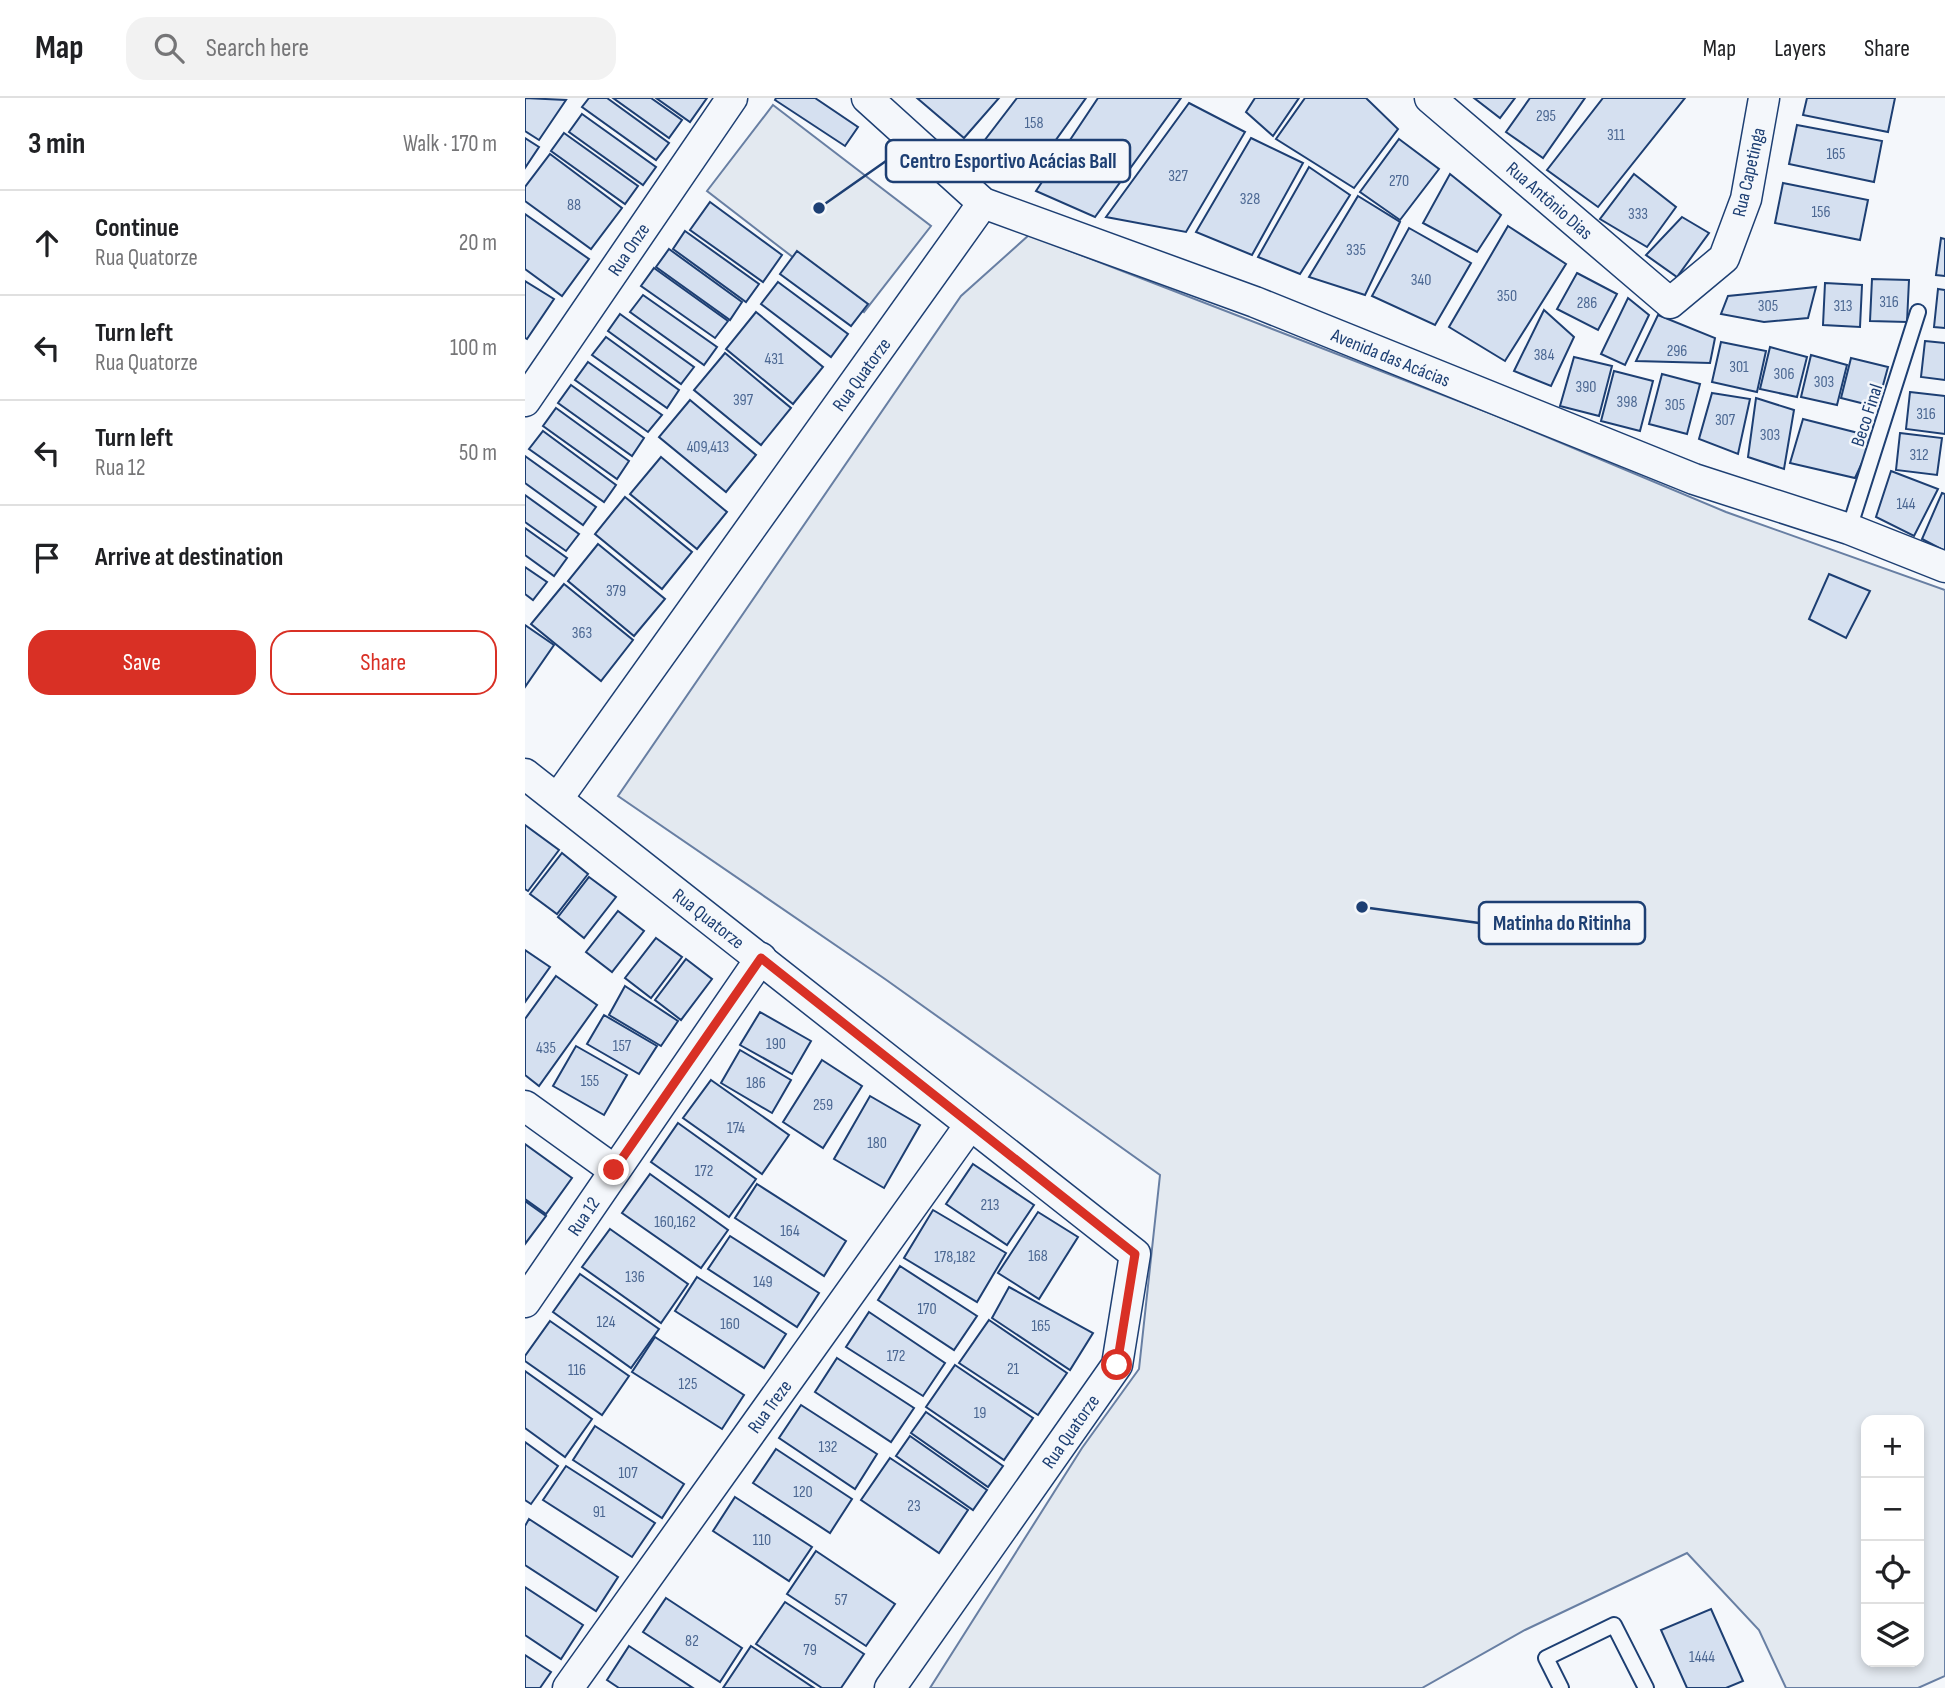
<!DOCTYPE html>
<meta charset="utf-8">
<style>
body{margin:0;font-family:"Sofia Sans Condensed",sans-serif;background:#f2f2f2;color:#202124}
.controls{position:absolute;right:21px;bottom:21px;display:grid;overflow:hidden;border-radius:14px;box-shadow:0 4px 10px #0003}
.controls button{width:63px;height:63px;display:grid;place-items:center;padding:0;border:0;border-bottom:2px solid #e0e0e0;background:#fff;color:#202124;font:35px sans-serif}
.stop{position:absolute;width:21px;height:21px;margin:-16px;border:5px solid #d93025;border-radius:50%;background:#fff}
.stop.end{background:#d93025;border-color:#fff;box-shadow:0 2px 7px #0008}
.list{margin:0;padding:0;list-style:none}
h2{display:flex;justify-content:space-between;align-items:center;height:91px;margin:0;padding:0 28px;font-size:30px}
h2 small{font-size:23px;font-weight:400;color:#757577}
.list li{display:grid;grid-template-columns:46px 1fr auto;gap:21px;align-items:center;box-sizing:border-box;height:105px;padding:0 28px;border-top:2px solid #e0e0e0}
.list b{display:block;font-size:26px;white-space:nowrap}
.list p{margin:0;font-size:23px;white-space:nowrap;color:#757577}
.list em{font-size:23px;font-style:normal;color:#757577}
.actions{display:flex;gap:14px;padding:21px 28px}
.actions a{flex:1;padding:16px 0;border:2px solid #d93025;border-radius:21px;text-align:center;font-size:24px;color:#d93025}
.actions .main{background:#d93025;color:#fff}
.icon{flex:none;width:38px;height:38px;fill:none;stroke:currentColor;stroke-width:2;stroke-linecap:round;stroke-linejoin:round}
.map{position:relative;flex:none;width:1420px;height:1590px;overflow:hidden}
header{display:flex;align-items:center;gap:42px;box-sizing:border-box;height:98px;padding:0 35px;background:#fff;border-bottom:2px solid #e0e0e0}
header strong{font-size:33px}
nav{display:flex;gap:38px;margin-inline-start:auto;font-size:24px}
.search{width:490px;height:63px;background:#f2f2f2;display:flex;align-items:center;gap:18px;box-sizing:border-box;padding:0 24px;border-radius:21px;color:#757577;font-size:26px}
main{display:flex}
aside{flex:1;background:#fff}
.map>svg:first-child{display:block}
.green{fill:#e3e9f0;stroke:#687fa3;stroke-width:2;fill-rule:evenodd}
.building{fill:#d5e0f0;stroke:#1d3f73;stroke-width:2}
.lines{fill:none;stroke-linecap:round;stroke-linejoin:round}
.service-casing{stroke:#1d3f73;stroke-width:18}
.minor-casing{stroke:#1d3f73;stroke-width:33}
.service{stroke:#f4f7fb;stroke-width:14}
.minor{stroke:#f4f7fb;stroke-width:30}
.route{stroke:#d93025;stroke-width:9}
.labels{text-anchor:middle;stroke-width:5;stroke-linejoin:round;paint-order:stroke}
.number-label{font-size:16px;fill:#4b6792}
.street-label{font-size:19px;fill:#1d3f73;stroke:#f4f7fb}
.leader{fill:none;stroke:#1d3f73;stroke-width:2.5}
.callout-dot{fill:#1d3f73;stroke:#f4f7fb;stroke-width:2.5}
.callout{fill:#f4f7fb;stroke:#1d3f73;stroke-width:2.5}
.callout-label{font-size:21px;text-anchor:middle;font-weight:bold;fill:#1d3f73}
</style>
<header>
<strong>Map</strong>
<div class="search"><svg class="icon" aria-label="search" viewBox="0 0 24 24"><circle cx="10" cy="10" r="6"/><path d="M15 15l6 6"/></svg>Search here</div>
<nav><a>Map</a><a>Layers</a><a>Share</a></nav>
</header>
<main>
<aside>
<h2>3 min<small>Walk · 170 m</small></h2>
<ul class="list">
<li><svg class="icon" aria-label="ahead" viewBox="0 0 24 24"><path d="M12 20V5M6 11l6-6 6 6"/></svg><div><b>Continue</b><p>Rua Quatorze</p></div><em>20 m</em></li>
<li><svg class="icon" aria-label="left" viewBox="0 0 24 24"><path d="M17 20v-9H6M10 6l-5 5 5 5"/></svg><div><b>Turn left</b><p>Rua Quatorze</p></div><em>100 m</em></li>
<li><svg class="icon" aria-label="left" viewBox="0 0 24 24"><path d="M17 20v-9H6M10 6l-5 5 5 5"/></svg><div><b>Turn left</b><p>Rua 12</p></div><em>50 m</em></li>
<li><svg class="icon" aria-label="arrive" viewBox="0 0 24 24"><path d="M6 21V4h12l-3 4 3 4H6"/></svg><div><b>Arrive at destination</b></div></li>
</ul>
<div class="actions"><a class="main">Save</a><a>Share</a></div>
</aside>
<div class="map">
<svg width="1420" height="1590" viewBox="0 0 1420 1590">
<rect width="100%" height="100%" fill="#f4f7fb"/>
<g class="green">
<path d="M248,7L406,128L339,214L182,93Z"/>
<path d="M504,137L967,316L1201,414L1420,492V1578L1393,1590H1261L1234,1532L1162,1455L1000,1532L897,1590H405L557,1350L614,1271L635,1077L360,881L93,698L436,198ZM1341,1322H1394V1564H1341Z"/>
</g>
<g class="building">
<path d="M0,0L41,2L14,42L0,33Z"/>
<path d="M64,0H82L144,45L131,62L57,9Z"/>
<path d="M88,0H126L157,22L144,40Z"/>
<path d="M131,0H182L165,24Z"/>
<path d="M251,0H290L333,29L320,48L250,2Z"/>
<path d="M392,0H474L439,40Z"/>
<path d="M492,0H561L502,82L456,47Z"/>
<path d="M573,0H656L570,119L511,93Z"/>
<path d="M730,0H774L748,38L721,14Z"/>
<path d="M780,0H841L873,31L829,90L751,41Z"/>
<path d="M949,0H990L975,20Z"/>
<path d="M1005,0H1060L1018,60L981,34Z"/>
<path d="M1078,0H1160L1073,109L1022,72Z"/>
<path d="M1282,0H1370L1363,34L1278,17Z"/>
<path d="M664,5L720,34L661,134L581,119Z"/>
<path d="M57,16L131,69L118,87L44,34Z"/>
<path d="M1272,27L1357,43L1349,84L1264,66Z"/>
<path d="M39,35L113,88L100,106L26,53Z"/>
<path d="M0,40L14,49L0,70Z"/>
<path d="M726,40L778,65L727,157L671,134Z"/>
<path d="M874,41L914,71L875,122L835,94Z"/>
<path d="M25,56L97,110L66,151L0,103V89Z"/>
<path d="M784,69L825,97L775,176L733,159Z"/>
<path d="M925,76L976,117L952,154L898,125Z"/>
<path d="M1109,76L1151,109L1122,149L1075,121Z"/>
<path d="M1258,85L1343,102L1335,142L1250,125Z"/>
<path d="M833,98L875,124L840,197L784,179Z"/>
<path d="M185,104L257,157L238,184L165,132Z"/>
<path d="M0,116L64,161L37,198L0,171Z"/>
<path d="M1157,119L1184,135L1152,179L1121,157Z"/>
<path d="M983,128L1041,166L980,263L924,229Z"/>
<path d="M884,130L946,165L910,227L847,198Z"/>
<path d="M160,133L234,186L221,204L148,151Z"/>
<path d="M1416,140L1420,141V178L1411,177Z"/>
<path d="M144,151L217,204L205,222L131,169Z"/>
<path d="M272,153L343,206L326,228L255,176Z"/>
<path d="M129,170L203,223L190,240L116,188Z"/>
<path d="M1052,175L1092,196L1073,232L1032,211Z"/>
<path d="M1347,181L1384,182L1382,224L1345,223Z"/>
<path d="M0,183L29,201L2,241L0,240Z"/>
<path d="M253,184L323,236L306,259L236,206Z"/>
<path d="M1300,185L1337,187L1335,229L1298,227Z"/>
<path d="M1291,189L1283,220L1239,224L1196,216L1203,198Z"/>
<path d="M1413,191L1420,192V230L1409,229Z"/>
<path d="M118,197L192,249L179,267L105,214Z"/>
<path d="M1103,200L1124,217L1100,267L1076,256Z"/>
<path d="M1019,212L1049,239L1026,288L989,273Z"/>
<path d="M231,214L298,269L268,306L201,251Z"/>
<path d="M95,216L169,269L156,286L83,233Z"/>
<path d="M1133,217L1190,240L1185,265L1111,263Z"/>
<path d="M81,239L154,292L142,310L67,257Z"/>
<path d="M1400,243L1420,245V282L1396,279Z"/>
<path d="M1196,244L1241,253L1232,294L1187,284Z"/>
<path d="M1245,249L1282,259L1272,299L1235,291Z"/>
<path d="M200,255L266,310L236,347L169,292Z"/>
<path d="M1286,257L1322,267L1312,307L1276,299Z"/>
<path d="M1049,259L1087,268L1074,318L1035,308Z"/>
<path d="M1326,260L1363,269L1352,309L1316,300Z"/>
<path d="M63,264L137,317L123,334L50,282Z"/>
<path d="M1089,273L1128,283L1115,333L1076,323Z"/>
<path d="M1137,276L1175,286L1162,336L1124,326Z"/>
<path d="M46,287L119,340L107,358L33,305Z"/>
<path d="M1385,294L1420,298V336L1381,331Z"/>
<path d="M1187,295L1225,301L1213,356L1174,341Z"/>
<path d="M1231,300L1269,312L1259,371L1223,359Z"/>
<path d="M165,302L231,357L201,394L134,339Z"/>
<path d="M31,310L104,363L92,381L18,328Z"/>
<path d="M1278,321L1349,339L1330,380L1265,365Z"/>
<path d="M18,333L91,387L79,404L4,351Z"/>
<path d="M1375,335L1417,340L1412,377L1371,372Z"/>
<path d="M0,358L71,409L58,427L0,385Z"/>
<path d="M136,359L202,414L172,451L105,396Z"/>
<path d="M1366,373L1413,391L1389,438L1351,419Z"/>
<path d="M1417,395L1420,396V453L1397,441Z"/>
<path d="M0,397L54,436L41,453L0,424Z"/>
<path d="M100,399L167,454L137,491L70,436Z"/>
<path d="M0,430L42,460L29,478L0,457Z"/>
<path d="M73,446L140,501L109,538L43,483Z"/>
<path d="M0,469L22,484L8,502L0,496Z"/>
<path d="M1304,476L1345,493L1321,540L1284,521Z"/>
<path d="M39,486L108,542L76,583L6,526Z"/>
<path d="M0,527L29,547L0,589Z"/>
<path d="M0,727L34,752L3,793L0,791Z"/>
<path d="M37,755L63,776L32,816L5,796Z"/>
<path d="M64,779L91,799L59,840L33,819Z"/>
<path d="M93,813L119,833L87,874L61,854Z"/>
<path d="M131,840L157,859L126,900L100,880Z"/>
<path d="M0,852L25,869L0,904Z"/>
<path d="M161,861L187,881L156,922L130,902Z"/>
<path d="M31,878L72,907L14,988L0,977V921Z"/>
<path d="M100,888L153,923L136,948L84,917Z"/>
<path d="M235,914L286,943L267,976L215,947Z"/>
<path d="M79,917L132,948L114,976L62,946Z"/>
<path d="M51,948L102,977L79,1017L28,988Z"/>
<path d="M215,952L266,982L247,1015L196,985Z"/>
<path d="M297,962L337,988L298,1050L258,1024Z"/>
<path d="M186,982L264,1037L237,1076L158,1020Z"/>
<path d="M345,998L395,1027L359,1090L309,1061Z"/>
<path d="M153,1025L231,1081L204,1119L126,1064Z"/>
<path d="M0,1046L47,1080L21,1116L0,1101Z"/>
<path d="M448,1066L509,1107L482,1147L421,1106Z"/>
<path d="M125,1076L203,1132L176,1170L97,1115Z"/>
<path d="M232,1086L321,1143L299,1178L210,1120Z"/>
<path d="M0,1103L21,1118L0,1146Z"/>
<path d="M408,1112L481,1155L452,1204L379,1160Z"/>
<path d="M513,1114L553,1139L514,1201L473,1175Z"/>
<path d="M85,1131L163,1186L136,1225L57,1169Z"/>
<path d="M205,1138L294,1195L272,1229L183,1171Z"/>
<path d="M375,1168L452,1218L429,1252L353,1202Z"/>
<path d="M55,1176L134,1231L106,1270L28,1214Z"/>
<path d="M172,1179L261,1236L239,1270L150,1213Z"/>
<path d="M484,1189L568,1235L545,1272L467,1220Z"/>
<path d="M344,1214L420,1265L398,1298L321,1249Z"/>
<path d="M464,1222L542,1275L513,1317L434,1265Z"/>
<path d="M25,1223L104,1278L77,1317L0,1263V1258Z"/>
<path d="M130,1239L219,1297L197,1331L107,1274Z"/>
<path d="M312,1260L389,1310L366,1344L290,1294Z"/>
<path d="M430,1267L508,1320L479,1362L401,1309Z"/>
<path d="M0,1273L67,1321L40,1359L0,1330Z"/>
<path d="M276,1307L352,1356L330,1391L254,1340Z"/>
<path d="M401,1314L478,1368L463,1389L386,1335Z"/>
<path d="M70,1328L159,1386L137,1420L48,1362Z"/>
<path d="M385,1338L462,1392L448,1412L371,1358Z"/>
<path d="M0,1344L33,1368L6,1406L0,1402Z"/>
<path d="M251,1351L327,1401L305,1435L228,1385Z"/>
<path d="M365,1360L443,1412L414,1455L336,1402Z"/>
<path d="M41,1368L130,1425L107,1459L18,1402Z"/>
<path d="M210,1399L287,1449L264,1483L188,1433Z"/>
<path d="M4,1421L93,1479L71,1513L0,1467V1428Z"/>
<path d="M291,1453L370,1506L341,1548L262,1496Z"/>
<path d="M0,1489L58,1527L36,1561L0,1537Z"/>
<path d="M141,1500L217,1550L195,1584L118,1534Z"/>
<path d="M260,1504L339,1556L316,1590H297L231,1546Z"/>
<path d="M1186,1511L1218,1583L1201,1590H1162L1136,1532Z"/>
<path d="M104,1548L168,1590H94L82,1582Z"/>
<path d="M226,1548L289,1590H198Z"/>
<path d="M0,1557L26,1574L15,1590H0Z"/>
</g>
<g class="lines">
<g class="service-casing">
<g id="service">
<path d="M1324,431L1393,214"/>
<path d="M1036,1590L1021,1560L1089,1527L1121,1590"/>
</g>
</g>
<g class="minor-casing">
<g id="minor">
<path d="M342,0L458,105L730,204L1169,381L1324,431L1420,469"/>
<path d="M905,0L1145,205L1199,160L1221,101L1239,0"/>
<path d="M0,303L207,0"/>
<path d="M0,676L610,1156L592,1267L365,1590"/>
<path d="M33,700L458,105"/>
<path d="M0,1008L89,1072"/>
<path d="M0,1204L236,860"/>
<path d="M43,1590L445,1027"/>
</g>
</g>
<use href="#service" class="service"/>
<use href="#minor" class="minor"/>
</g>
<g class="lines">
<path class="route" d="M89,1072L236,860L610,1156L592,1267"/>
</g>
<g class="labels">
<g class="number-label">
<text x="1021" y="23">295</text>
<text x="509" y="30">158</text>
<text x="1091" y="42">311</text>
<text x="1311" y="61">165</text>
<text x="653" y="83">327</text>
<text x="874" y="88">270</text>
<text x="725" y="106">328</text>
<text x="49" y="112">88</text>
<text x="1296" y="119">156</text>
<text x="1113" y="121">333</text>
<text x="831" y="157">335</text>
<text x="896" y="187">340</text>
<text x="982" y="203">350</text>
<text x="1364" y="209">316</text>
<text x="1062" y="210">286</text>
<text x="1243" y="213">305</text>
<text x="1318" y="213">313</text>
<text x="1152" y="258">296</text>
<text x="1019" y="262">384</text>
<text x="249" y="266">431</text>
<text x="1214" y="274">301</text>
<text x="1259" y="281">306</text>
<text x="1299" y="289">303</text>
<text x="1061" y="294">390</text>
<text x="218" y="307">397</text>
<text x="1102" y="309">398</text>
<text x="1150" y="312">305</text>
<text x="1401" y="321">316</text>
<text x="1200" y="327">307</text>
<text x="1245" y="342">303</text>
<text x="183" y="354">409,413</text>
<text x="1394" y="362">312</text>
<text x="1381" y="411">144</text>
<text x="91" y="498">379</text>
<text x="57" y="540">363</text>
<text x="251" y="951">190</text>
<text x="97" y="953">157</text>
<text x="21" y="955">435</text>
<text x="65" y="988">155</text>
<text x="231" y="990">186</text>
<text x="298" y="1012">259</text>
<text x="211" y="1035">174</text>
<text x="352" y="1050">180</text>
<text x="179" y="1078">172</text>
<text x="465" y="1112">213</text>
<text x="150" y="1129">160,162</text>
<text x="265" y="1138">164</text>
<text x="513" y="1163">168</text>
<text x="430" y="1164">178,182</text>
<text x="110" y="1184">136</text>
<text x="238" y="1189">149</text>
<text x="402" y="1216">170</text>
<text x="81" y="1229">124</text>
<text x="205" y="1231">160</text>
<text x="516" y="1233">165</text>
<text x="371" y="1263">172</text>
<text x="488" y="1276">21</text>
<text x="52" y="1277">116</text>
<text x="163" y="1291">125</text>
<text x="455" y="1320">19</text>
<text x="303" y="1354">132</text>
<text x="103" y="1380">107</text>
<text x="278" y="1399">120</text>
<text x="389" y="1413">23</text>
<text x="74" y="1419">91</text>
<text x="237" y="1447">110</text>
<text x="316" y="1507">57</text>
<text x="167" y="1548">82</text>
<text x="285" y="1557">79</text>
<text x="1177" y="1564">1444</text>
</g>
<g class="street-label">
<text transform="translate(1223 74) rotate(-77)" y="7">Rua Capetinga</text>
<text transform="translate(1025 102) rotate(41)" y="7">Rua Antônio Dias</text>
<text transform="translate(103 151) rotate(-56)" y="7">Rua Onze</text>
<text transform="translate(866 259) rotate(22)" y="7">Avenida das Acácias</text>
<text transform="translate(336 276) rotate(-54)" y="7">Rua Quatorze</text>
<text transform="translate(1341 317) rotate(-72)" y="7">Beco Final</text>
<text transform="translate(184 820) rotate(38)" y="7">Rua Quatorze</text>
<text transform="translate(58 1118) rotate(-56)" y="7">Rua 12</text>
<text transform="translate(244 1308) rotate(-54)" y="7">Rua Treze</text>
<text transform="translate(545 1333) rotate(-55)" y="7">Rua Quatorze</text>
</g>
</g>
<path class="leader" d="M294 110L361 63M837 809L954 825"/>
<g class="callout-dot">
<circle cx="294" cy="110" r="7"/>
<circle cx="837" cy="809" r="7"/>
</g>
<g class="callout">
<rect x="361" y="42" width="244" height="42" rx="7"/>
<rect x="954" y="804" width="166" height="42" rx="7"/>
</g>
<g class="callout-label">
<text x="483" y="70">Centro Esportivo Acácias Ball</text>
<text x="1037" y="832">Matinha do Ritinha</text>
</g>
</svg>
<div class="controls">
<button>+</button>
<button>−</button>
<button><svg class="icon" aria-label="locate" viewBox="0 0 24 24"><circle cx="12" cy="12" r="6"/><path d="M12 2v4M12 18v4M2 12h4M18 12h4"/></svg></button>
<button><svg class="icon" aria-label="layers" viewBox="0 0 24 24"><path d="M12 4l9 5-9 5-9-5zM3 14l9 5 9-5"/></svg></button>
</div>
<div class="stop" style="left:592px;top:1267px"></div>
<div class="stop end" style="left:89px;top:1072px"></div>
</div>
</main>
